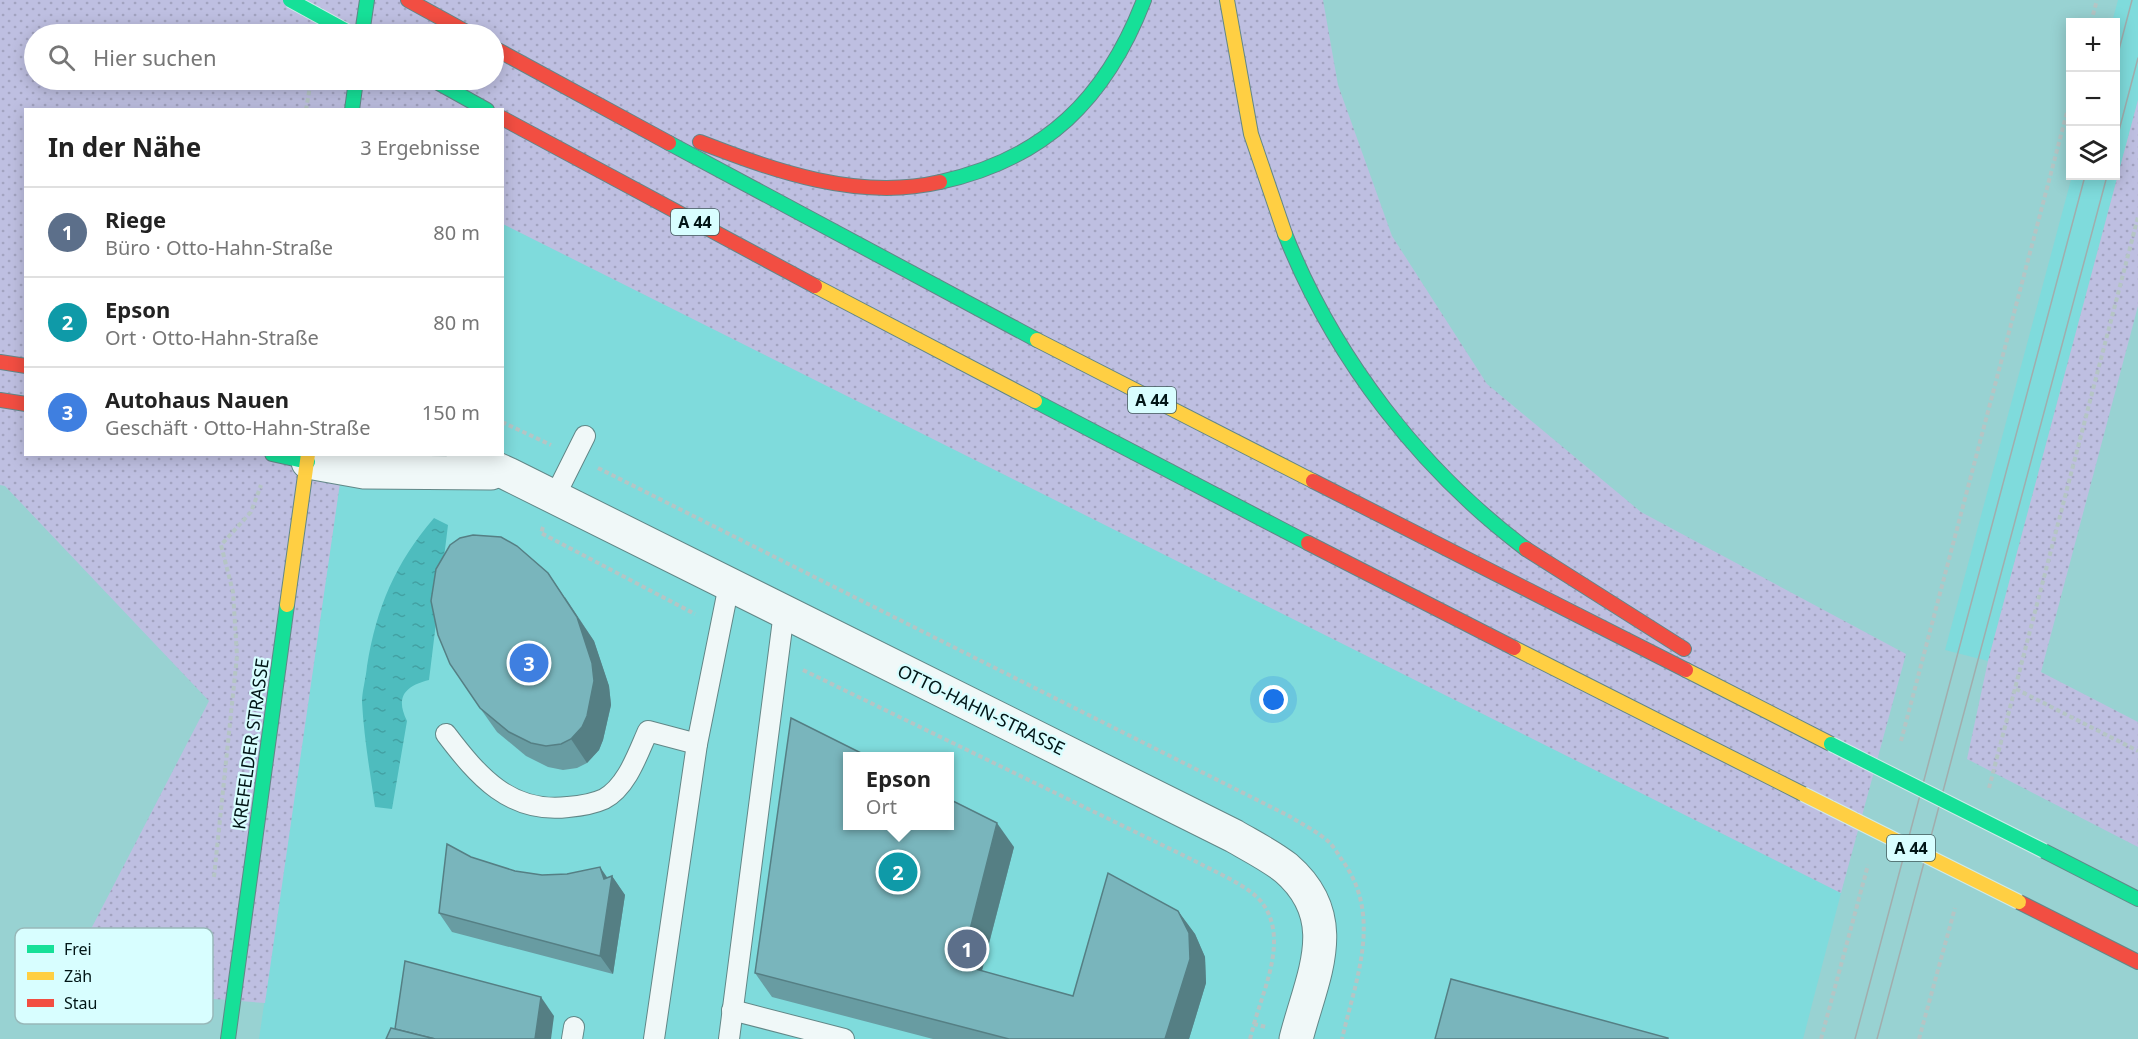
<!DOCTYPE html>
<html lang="de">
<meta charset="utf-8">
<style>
body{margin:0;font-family:"Noto Sans",sans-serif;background:#f2f2f2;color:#222}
.controls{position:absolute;right:18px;top:18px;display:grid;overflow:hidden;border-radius:0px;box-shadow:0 3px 15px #0003}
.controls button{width:54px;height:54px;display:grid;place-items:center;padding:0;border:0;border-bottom:2px solid #e0e0e0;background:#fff;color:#222;font:30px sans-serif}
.you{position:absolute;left:1274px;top:700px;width:21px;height:21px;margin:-15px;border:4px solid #fff;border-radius:50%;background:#1a73e8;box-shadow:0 0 0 9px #1a73e833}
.badge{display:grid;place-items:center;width:39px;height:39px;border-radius:50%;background:#0f766e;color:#fff;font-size:20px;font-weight:700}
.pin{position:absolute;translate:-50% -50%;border:3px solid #fff;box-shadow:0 2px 6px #0006}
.popup{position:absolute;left:843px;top:752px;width:111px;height:78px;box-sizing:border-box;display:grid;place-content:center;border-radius:0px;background:#fff;filter:drop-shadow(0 2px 4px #0005);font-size:20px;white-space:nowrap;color:#767676}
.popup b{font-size:22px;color:#222}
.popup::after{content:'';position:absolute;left:50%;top:100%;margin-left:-12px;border:12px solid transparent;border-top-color:#fff}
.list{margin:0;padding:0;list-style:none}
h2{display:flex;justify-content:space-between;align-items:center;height:78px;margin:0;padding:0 24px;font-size:26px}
h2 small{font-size:20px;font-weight:400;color:#767676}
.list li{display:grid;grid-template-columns:39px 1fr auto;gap:18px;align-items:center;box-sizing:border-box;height:90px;padding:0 24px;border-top:2px solid #e0e0e0}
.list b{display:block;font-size:22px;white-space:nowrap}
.list p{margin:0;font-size:20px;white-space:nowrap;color:#767676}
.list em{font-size:20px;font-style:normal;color:#767676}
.icon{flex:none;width:33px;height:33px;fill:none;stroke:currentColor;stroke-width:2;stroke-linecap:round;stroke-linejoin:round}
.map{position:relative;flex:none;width:2138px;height:1039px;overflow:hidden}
.search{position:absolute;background:#fff;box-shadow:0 3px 15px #0003;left:24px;top:24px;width:480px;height:66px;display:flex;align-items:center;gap:15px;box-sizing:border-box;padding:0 21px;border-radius:33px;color:#767676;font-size:22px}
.panel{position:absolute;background:#fff;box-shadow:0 3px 15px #0003;left:24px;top:108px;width:480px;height:348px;border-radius:0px}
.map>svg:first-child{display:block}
.built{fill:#7fdbdc;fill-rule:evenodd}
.grass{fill:url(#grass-dots);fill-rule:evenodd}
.water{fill:url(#water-ripples)}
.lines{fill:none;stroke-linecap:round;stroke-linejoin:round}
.lane-casing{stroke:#628787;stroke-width:22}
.street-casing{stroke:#628787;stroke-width:35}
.fast-casing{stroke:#628787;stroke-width:16}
.slow-casing{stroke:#628787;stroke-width:16}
.jam-casing{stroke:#628787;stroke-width:16}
.path{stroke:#b5c5c5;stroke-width:4;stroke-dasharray:4.5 3;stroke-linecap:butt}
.lane{stroke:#f0f8f8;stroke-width:20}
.street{stroke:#f0f8f8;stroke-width:33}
.fast{stroke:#16e098;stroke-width:14}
.slow{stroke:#ffcf43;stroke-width:14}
.jam{stroke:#f24e42;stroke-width:14}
.tram{stroke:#a1adad;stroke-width:1.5}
.fast-bridge-casing{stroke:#d1ebeb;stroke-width:16;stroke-linecap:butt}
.slow-bridge-casing{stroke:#d1ebeb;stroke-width:16;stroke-linecap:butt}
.fast-bridge{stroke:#16e098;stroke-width:14}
.slow-bridge{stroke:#ffcf43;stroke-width:14}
.wall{fill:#689ca2}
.shaded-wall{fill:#557f84}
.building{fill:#79b5bc;stroke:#557f84;stroke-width:1.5}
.labels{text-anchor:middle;stroke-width:4.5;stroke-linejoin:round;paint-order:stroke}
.shield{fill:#d8feff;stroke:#425b5c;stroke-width:1.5}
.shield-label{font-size:16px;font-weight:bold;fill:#011516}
.street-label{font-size:18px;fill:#011516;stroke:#d8feff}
.key{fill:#d8feff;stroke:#98b8b9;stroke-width:1.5}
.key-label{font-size:16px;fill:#011516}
</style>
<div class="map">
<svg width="2138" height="1039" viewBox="0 0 2138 1039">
<defs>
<pattern id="grass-dots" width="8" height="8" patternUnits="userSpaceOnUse" patternTransform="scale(1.5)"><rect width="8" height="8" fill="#bebfe1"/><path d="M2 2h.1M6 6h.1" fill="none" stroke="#a2a3c0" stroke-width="1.8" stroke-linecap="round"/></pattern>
<pattern id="water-ripples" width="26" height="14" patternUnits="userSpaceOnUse" patternTransform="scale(1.5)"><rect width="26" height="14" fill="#4ebcbe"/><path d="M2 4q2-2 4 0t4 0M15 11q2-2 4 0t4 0" fill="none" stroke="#42a1a3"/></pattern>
</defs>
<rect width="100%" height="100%" fill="#98d2d2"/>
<g class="built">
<path d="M2118,0H2138V100L1988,661L1945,650L2072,176H2116V22H2112Z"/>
<path d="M503,224L1841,893L1803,1039H259L344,455L502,454ZM847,756H949V826H847Z"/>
</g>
<g class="grass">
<path d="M0,0H1323L1338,85L1392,236L1487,384L1641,512L1906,654L1841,893L503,224L502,110H26V454L344,455L265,1003L61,987L209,701L5,486L0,485ZM34,34H494V80H34Z"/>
<path d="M2138,100V306L2041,672L2138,722V847L1967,759L1988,661Z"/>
</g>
<path class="water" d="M434,518L448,525L429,680C405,686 395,697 407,721L392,809L375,807C370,772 364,738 362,702C362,691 366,678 367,666C377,606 395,564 434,518Z"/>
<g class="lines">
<g class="lane-casing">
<g id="lane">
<path d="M554,498L585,436"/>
<path d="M446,734C478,776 510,814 568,807C580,806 593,804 604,799C627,787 638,753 648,731L697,744"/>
<path d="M732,1010L844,1039"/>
<path d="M572,1039L574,1027"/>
<path d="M654,1039L697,744L729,585"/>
<path d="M729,1039L784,612"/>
</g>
</g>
<g class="street-casing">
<g id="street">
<path d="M463,454L508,474L1234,836C1251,846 1271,856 1286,868C1345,919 1312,976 1296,1039"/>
<path d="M308,462L364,472L491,473"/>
</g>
</g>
<g class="fast-casing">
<g id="fast">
<path d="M362,34L367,0"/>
<path d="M433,80L487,110"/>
<path d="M352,110L356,80"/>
<path d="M669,143L1037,340"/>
<path d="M940,182C1045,159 1106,99 1144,0"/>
<path d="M1285,234C1334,358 1420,469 1526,549"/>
<path d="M1035,401L1308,543"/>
<path d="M272,454L308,462"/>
<path d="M2044,851L2138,899"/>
<path d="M228,1039L287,605"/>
</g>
</g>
<g class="slow-casing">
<g id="slow">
<path d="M1227,0L1251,134L1285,234"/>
<path d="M815,286L1035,401"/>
<path d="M1037,340L1313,481"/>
<path d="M287,605L308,454"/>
<path d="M1514,648L1803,794"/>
<path d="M1686,670L1831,744"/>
</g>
</g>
<g class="jam-casing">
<g id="jam">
<path d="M408,0L470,34"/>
<path d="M494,48L669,143"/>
<path d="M502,118L815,286"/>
<path d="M700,142C775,171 858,201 940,182"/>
<path d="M0,362L26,366"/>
<path d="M0,400L26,404"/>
<path d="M1313,481L1686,670"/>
<path d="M1308,543L1514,648"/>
<path d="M1526,549L1684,649"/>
<path d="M2019,902L2138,962"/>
</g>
</g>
<g class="path">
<path d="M2091,22L2097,0"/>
<path d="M306,110L311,80"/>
<path d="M502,422L551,445"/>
<path d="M598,468L1289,816C1302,824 1318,832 1329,842C1334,847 1338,854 1342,860C1383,916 1356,978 1342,1039"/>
<path d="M543,527L541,533L695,614"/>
<path d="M803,670L1193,860C1211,870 1252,887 1263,904C1288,939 1264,988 1254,1024"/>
<path d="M2016,689L2138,751"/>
<path d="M1901,741L2070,101"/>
<path d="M1989,788L2138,217"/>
<path d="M214,877L237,656L233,592L221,545L251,512L261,485"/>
<path d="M1250,1039L1254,1024L1266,1027"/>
<path d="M1821,1039L1868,865"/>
<path d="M1919,1039L1955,908"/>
</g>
<use href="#lane" class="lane"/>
<use href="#street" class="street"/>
<use href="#fast" class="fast"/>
<use href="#slow" class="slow"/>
<use href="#jam" class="jam"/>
<g class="tram">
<path d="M2116,61L2132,0"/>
<path d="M2116,142L2138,58"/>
<path d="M1855,1039L2085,176"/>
<path d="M1877,1039L2107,176"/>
</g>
<g class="fast-bridge-casing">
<g id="fast-bridge">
<path d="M290,0L352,34"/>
<path d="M1831,744L2044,851"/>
</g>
</g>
<g class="slow-bridge-casing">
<path id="slow-bridge" d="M1803,794L2019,902"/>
</g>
<use href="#fast-bridge" class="fast-bridge"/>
<use href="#slow-bridge" class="slow-bridge"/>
</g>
<g class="wall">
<path d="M565,597L594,641L609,686L611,705L603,740L599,750L587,763L577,768L563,770L548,767L526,756L497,732L480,708Z"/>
<path d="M1014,847L982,971L1073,996L1178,911L1195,934L1205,957L1206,983L1189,1039H933L772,997L755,973Z"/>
<path d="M471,857L515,871L542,875L608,878L612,876L625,895L613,974L452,932L439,913Z"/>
</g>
<g class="shaded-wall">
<path d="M548,573L594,641L609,686L611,705L603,740L599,750L587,763L571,739Z"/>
<path d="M997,823L1014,847L977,989L961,965Z"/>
<path d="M600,867L611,883L612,876L625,895L613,974L600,956L604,879Z"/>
<path d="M1178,911L1195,934L1205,957L1206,983L1189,1039H1165Z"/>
<path d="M541,997L554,1016L551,1039H535Z"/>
</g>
<g class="building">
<path d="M473,535L501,537L517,546L548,573L577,617L592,663L594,681L587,716L582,727L571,739L561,744L546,746L531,743L509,732L480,708L450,664L438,635L431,601L436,569L450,545L460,538Z"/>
<path d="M791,718L867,756H847V825H949V799L997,823L961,965L1073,996L1108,873L1178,911L1189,933L1190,959L1165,1039H1009L755,973Z"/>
<path d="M447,844L471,857L515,871L542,875L567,874L600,867L604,879L612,876L600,956L439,913Z"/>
<path d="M405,961L541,997L535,1039H435L395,1029Z"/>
<path d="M1451,979L1668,1038V1039H1435Z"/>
<path d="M391,1028L435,1039H386Z"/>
</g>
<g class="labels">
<g class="shield">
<rect x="671" y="209" width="48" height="26" rx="4.5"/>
<rect x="1128" y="387" width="48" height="26" rx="4.5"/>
<rect x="1887" y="835" width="48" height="26" rx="4.5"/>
</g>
<g class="shield-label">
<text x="695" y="228">A 44</text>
<text x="1152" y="406">A 44</text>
<text x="1911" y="854">A 44</text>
</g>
<g class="street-label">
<text transform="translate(981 710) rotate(26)" y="6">OTTO-HAHN-STRASSE</text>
<text transform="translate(251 744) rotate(-82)" y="6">KREFELDER STRASSE</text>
</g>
</g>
<rect x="15" y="928" width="198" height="96" rx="9" class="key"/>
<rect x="27" y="945" width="27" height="8" fill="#16e098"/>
<rect x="27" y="972" width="27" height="8" fill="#ffcf43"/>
<rect x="27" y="999" width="27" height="8" fill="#f24e42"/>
<g class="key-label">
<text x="64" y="955">Frei</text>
<text x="64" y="982">Zäh</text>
<text x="64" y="1009">Stau</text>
</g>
</svg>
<div class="controls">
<button>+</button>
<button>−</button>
<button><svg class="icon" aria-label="layers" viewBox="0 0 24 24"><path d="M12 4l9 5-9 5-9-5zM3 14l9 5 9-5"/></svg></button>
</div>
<div class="you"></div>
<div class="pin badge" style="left:967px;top:949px;background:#5c6f8a">1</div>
<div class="pin badge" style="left:898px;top:872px;background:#0f9aa8">2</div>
<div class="popup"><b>Epson</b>Ort</div>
<div class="pin badge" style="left:529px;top:663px;background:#3f7fe0">3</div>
<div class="search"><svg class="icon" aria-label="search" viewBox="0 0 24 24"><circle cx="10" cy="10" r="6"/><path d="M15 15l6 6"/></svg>Hier suchen</div>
<section class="panel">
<h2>In der Nähe<small>3 Ergebnisse</small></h2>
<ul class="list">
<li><span class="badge" style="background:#5c6f8a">1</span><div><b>Riege</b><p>Büro · Otto-Hahn-Straße</p></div><em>80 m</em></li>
<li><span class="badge" style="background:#0f9aa8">2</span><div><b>Epson</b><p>Ort · Otto-Hahn-Straße</p></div><em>80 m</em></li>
<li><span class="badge" style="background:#3f7fe0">3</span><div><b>Autohaus Nauen</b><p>Geschäft · Otto-Hahn-Straße</p></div><em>150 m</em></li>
</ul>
</section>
</div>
